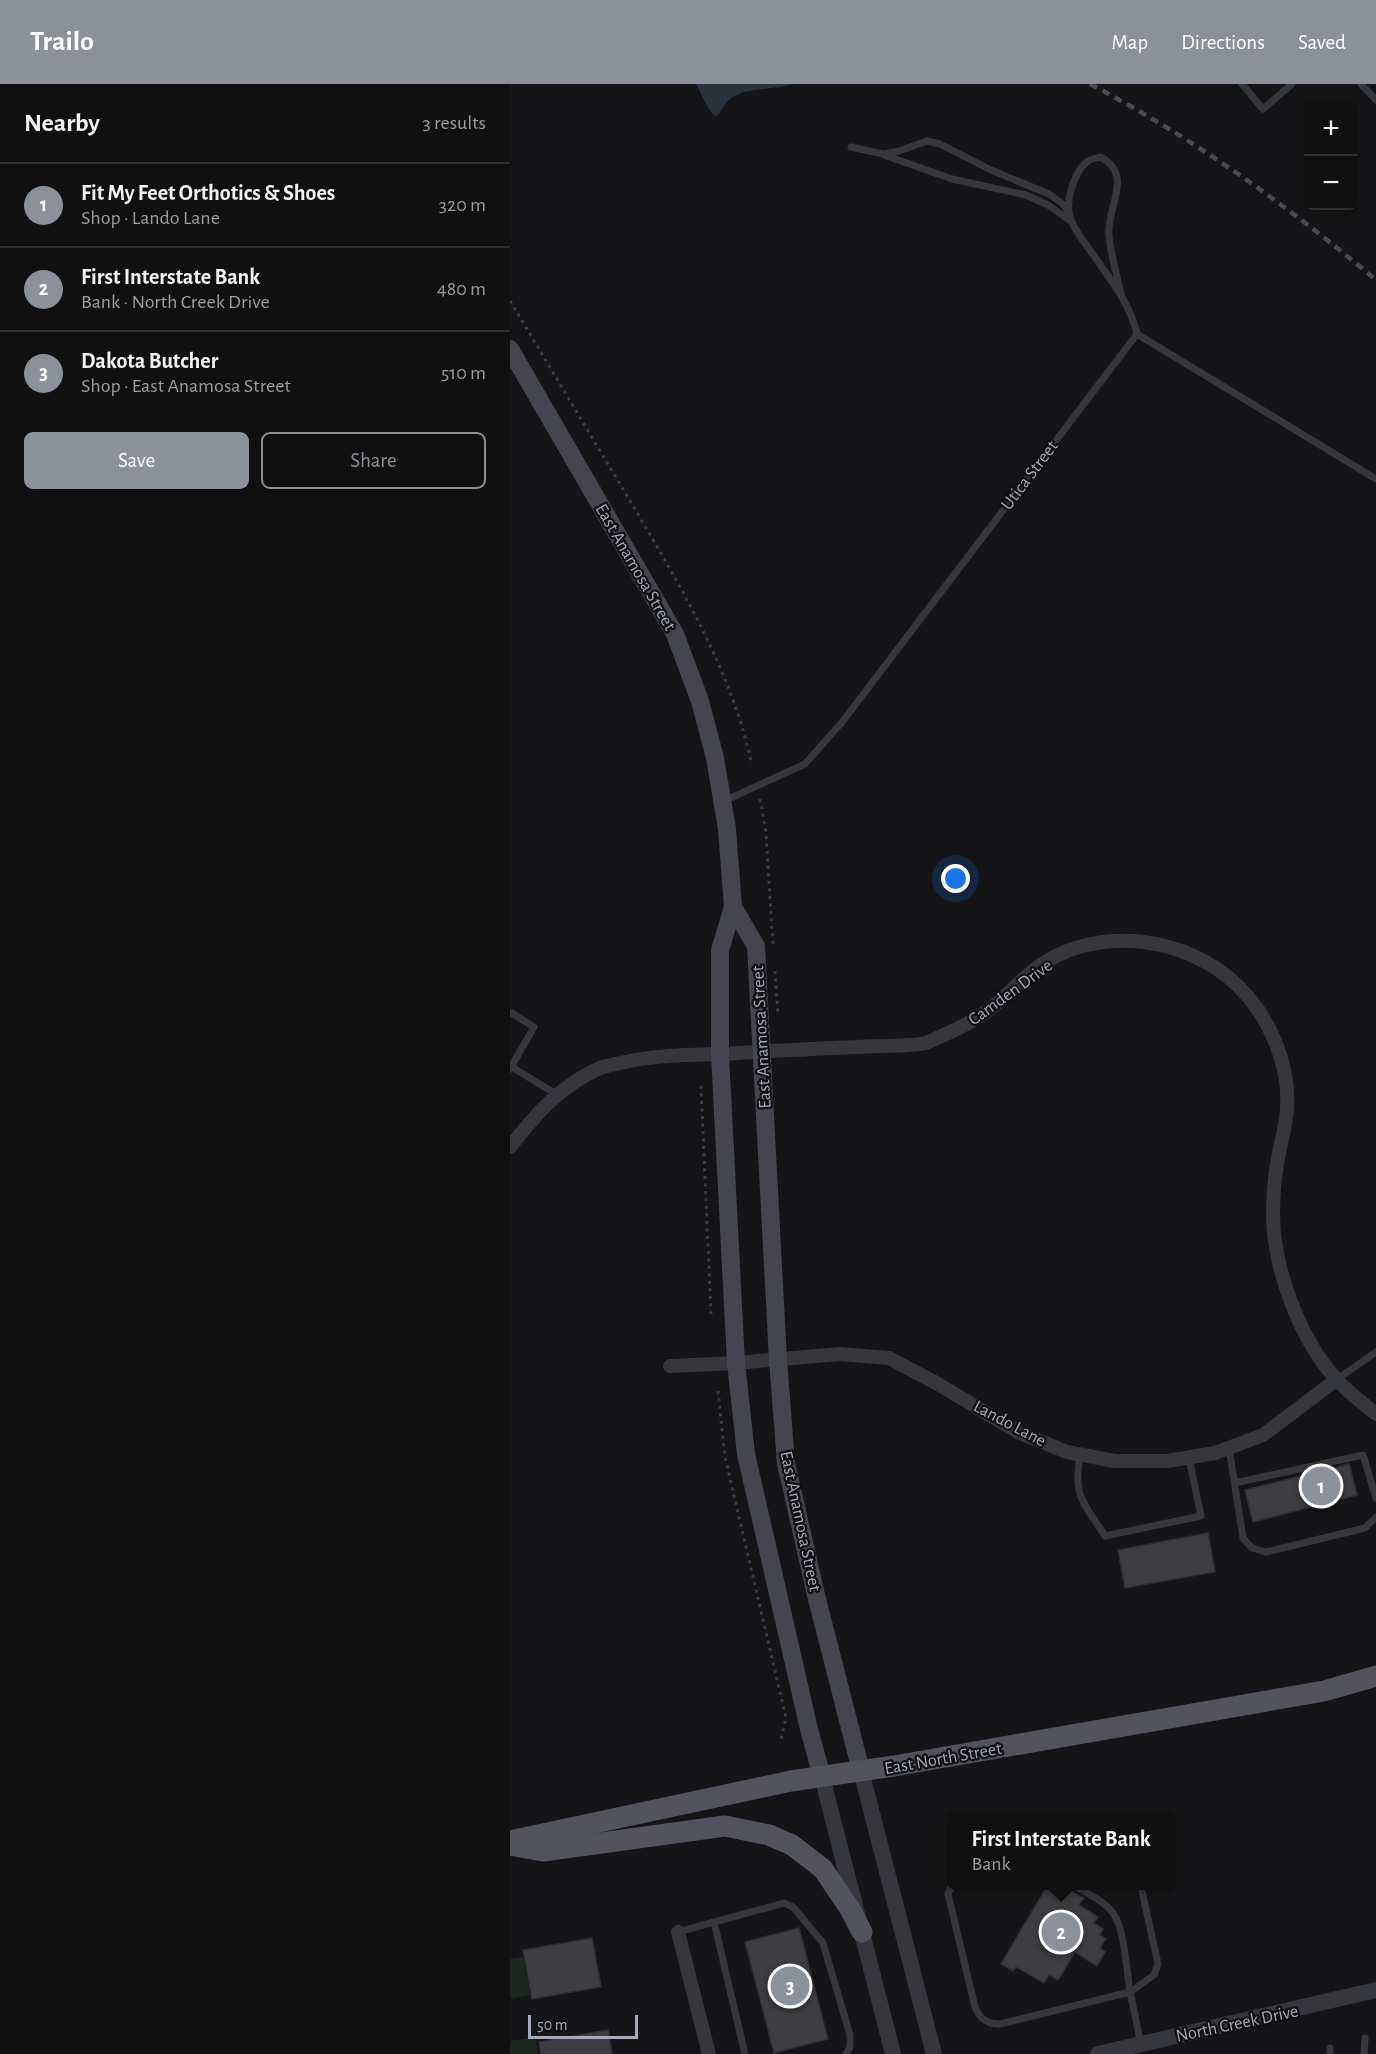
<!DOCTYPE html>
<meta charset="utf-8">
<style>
body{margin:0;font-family:"Alegreya Sans",sans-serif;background:#1e1e1f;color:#f1f3f6}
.controls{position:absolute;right:18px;top:18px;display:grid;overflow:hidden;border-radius:9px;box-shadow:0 3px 9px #0003}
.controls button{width:54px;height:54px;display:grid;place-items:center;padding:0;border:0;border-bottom:2px solid #303031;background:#101011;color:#f1f3f6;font:30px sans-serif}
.scale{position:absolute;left:18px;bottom:15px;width:110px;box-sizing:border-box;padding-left:6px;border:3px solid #a6aab8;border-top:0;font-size:16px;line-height:21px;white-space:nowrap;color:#a6aab8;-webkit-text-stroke:4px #101012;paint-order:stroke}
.you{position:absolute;left:446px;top:795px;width:21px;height:21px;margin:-15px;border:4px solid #fff;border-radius:50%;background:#1a73e8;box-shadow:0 0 0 9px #1a73e833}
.badge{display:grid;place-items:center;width:39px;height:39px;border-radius:50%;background:#8c9099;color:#fff;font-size:20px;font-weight:700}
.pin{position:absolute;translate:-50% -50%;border:3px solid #fff;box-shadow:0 2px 6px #0006}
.popup{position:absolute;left:437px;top:1728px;width:228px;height:78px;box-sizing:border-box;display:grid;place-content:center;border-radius:9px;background:#101011;filter:drop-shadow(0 2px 4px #0005);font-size:20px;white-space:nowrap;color:#9c9d9f}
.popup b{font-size:22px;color:#f1f3f6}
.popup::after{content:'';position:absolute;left:50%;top:100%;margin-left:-12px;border:12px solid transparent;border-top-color:#101011}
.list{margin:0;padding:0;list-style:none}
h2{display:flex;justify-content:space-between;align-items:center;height:78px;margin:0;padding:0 24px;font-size:26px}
h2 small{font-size:20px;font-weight:400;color:#9c9d9f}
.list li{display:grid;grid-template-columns:39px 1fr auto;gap:18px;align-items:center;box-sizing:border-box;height:84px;padding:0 24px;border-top:2px solid #303031}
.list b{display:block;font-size:22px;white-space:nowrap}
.list p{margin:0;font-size:20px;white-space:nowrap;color:#9c9d9f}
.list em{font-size:20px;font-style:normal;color:#9c9d9f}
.actions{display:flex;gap:12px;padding:18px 24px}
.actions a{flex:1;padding:14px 0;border:2px solid #8c9099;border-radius:9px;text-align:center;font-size:21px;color:#8c9099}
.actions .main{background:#8c9099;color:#fff}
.map{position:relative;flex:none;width:866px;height:1970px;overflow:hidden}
header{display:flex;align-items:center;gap:36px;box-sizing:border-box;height:84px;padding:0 30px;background:#8c9099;color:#fff}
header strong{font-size:28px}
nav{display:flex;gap:33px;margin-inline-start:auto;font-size:21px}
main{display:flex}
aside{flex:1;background:#101011}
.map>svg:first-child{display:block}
.green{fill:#1d261f}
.water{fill:#2b323c}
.building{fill:#3d3d42;stroke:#302f33;stroke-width:1.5}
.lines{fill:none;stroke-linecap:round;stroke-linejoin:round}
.path{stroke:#3c3d44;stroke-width:3;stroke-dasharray:3 4.5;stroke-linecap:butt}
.service{stroke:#36363d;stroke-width:7}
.minor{stroke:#36363d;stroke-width:14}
.tertiary{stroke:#36363d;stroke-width:16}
.secondary{stroke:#44454d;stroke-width:18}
.primary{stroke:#52535c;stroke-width:21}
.rail{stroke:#494a52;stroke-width:4.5;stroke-dasharray:8 6;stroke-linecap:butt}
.labels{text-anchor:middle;stroke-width:4.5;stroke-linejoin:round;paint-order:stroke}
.street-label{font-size:18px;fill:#a6aab8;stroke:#101012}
</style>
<header>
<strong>Trailo</strong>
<nav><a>Map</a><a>Directions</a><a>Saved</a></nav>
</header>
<main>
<aside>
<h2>Nearby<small>3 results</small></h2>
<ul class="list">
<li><span class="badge">1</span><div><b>Fit My Feet Orthotics &amp; Shoes</b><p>Shop · Lando Lane</p></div><em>320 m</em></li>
<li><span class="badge">2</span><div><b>First Interstate Bank</b><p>Bank · North Creek Drive</p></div><em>480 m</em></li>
<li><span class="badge">3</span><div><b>Dakota Butcher</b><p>Shop · East Anamosa Street</p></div><em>510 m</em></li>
</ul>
<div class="actions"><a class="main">Save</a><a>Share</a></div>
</aside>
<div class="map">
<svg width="866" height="1970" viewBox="0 0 866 1970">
<rect width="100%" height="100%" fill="#151517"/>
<g class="green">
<path d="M13,1873L20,1911L0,1915V1875Z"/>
<path d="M18,1954L26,1956L28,1970H0V1957Z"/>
</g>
<path class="water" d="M186,0H281C252,9 222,0 210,29L205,32C195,23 193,11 186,0Z"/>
<g class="building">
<path d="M839,1380L847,1411L743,1438L735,1406Z"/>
<path d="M698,1449L705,1488L615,1504L608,1466Z"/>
<path d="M537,1802L552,1812L558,1802L561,1807L574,1814L569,1821L588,1833L584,1839L593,1845L590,1851L596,1855L590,1864L595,1868L587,1882L565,1868L548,1896L539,1891L534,1899L506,1883L503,1887L491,1880Z"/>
<path d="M289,1844L318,1955L264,1969L235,1858Z"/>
<path d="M82,1854L91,1903L22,1915L13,1866Z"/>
<path d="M98,1946L102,1970H31L29,1958Z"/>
</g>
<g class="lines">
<g class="path">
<path d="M0,217C40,283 79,349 119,415C169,500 221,584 242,681"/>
<path d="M250,715L256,749L263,862"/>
<path d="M265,887L268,931"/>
<path d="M191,1002L201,1230"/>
<path d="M208,1307L215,1373L276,1634L270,1659"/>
</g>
<g class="service">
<path d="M732,0L753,25L782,0"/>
<path d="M851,0L866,16"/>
<path d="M341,63L373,70L389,67L417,57L430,60L481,86L539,110L553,120L559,129"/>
<path d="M374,71L442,95L516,111L538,121L562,138"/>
<path d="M611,210C607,190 600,170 599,150C597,122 624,92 591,73C587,74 581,75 578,77C565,86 557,113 559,128C561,142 574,158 582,169C600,195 620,219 627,250"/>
<path d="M214,717L295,680L333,637L627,250L866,395"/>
<path d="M0,928L24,943L0,985"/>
<path d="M0,982L46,1010"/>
<path d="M826,1296L866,1268"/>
<path d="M719,1364L733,1454L742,1464L756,1468L855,1444L866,1433"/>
<path d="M570,1370C563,1413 573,1418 595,1452L691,1432L679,1374"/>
<path d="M725,1399L853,1371L866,1414"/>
<path d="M442,1801L438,1810L465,1923C470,1935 477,1940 490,1940L620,1908L631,1960"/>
<path d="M564,1802C577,1809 593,1816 603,1829C614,1842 617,1889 620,1908L644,1891L648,1880L631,1802"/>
<path d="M204,1838L235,1970"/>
<path d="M168,1848L274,1819L283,1823L313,1859L340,1951V1963L336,1970"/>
<path d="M820,1970V1964"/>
<path d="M854,1970L855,1954"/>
</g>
<g class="minor">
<path d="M0,1063C25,1031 51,1001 90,984C98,981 107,980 115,978C147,971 178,971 211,970C256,967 301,965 346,963C365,961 399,963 416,959C422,957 428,953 434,951C452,943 468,935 484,922C500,909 514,892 532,880C591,841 678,853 728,902C759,932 780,980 777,1024C776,1043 770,1061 767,1080C764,1097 763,1115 763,1132C764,1186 790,1256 827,1296C839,1309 853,1319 866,1330"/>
<path d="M160,1282L226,1279L330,1270L379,1274L428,1300L508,1348L557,1368L605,1377H658L705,1369L753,1351L826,1296"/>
<path d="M168,1848L199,1970"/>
</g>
<g class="tertiary">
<path d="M351,1687L424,1970"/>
<path d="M312,1693L383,1970"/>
<path d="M588,1970L866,1906"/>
</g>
<g class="secondary">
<path d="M0,265L165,550L190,617L205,674L217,745L223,823L210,866V970L226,1279L236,1370L299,1645L312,1693"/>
<path d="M223,823L246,862L268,1276L276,1379L306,1511L351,1687"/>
</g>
<g class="primary">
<path d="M0,1757L281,1697L384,1682L814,1607L866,1592"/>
<path d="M0,1761L33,1767L215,1742L259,1751L282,1761L313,1785L340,1825L352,1848"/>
</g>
<path class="rail" d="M580,0C683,54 777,121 866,196"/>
</g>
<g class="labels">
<g class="street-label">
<text transform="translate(519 391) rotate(-53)" y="6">Utica Street</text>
<text transform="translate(126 483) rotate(60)" y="6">East Anamosa Street</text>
<text transform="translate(500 908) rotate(-36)" y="6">Camden Drive</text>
<text transform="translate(251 953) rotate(-93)" y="6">East Anamosa Street</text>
<text transform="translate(500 1339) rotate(28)" y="6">Lando Lane</text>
<text transform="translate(291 1437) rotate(78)" y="6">East Anamosa Street</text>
<text transform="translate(433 1674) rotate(-10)" y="6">East North Street</text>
<text transform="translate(727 1939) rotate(-12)" y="6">North Creek Drive</text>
</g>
</g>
</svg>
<div class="controls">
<button>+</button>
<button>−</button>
</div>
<div class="scale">50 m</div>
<div class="you"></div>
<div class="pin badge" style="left:811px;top:1402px">1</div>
<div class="pin badge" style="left:551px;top:1848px">2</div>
<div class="popup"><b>First Interstate Bank</b>Bank</div>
<div class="pin badge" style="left:280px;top:1902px">3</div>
</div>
</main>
